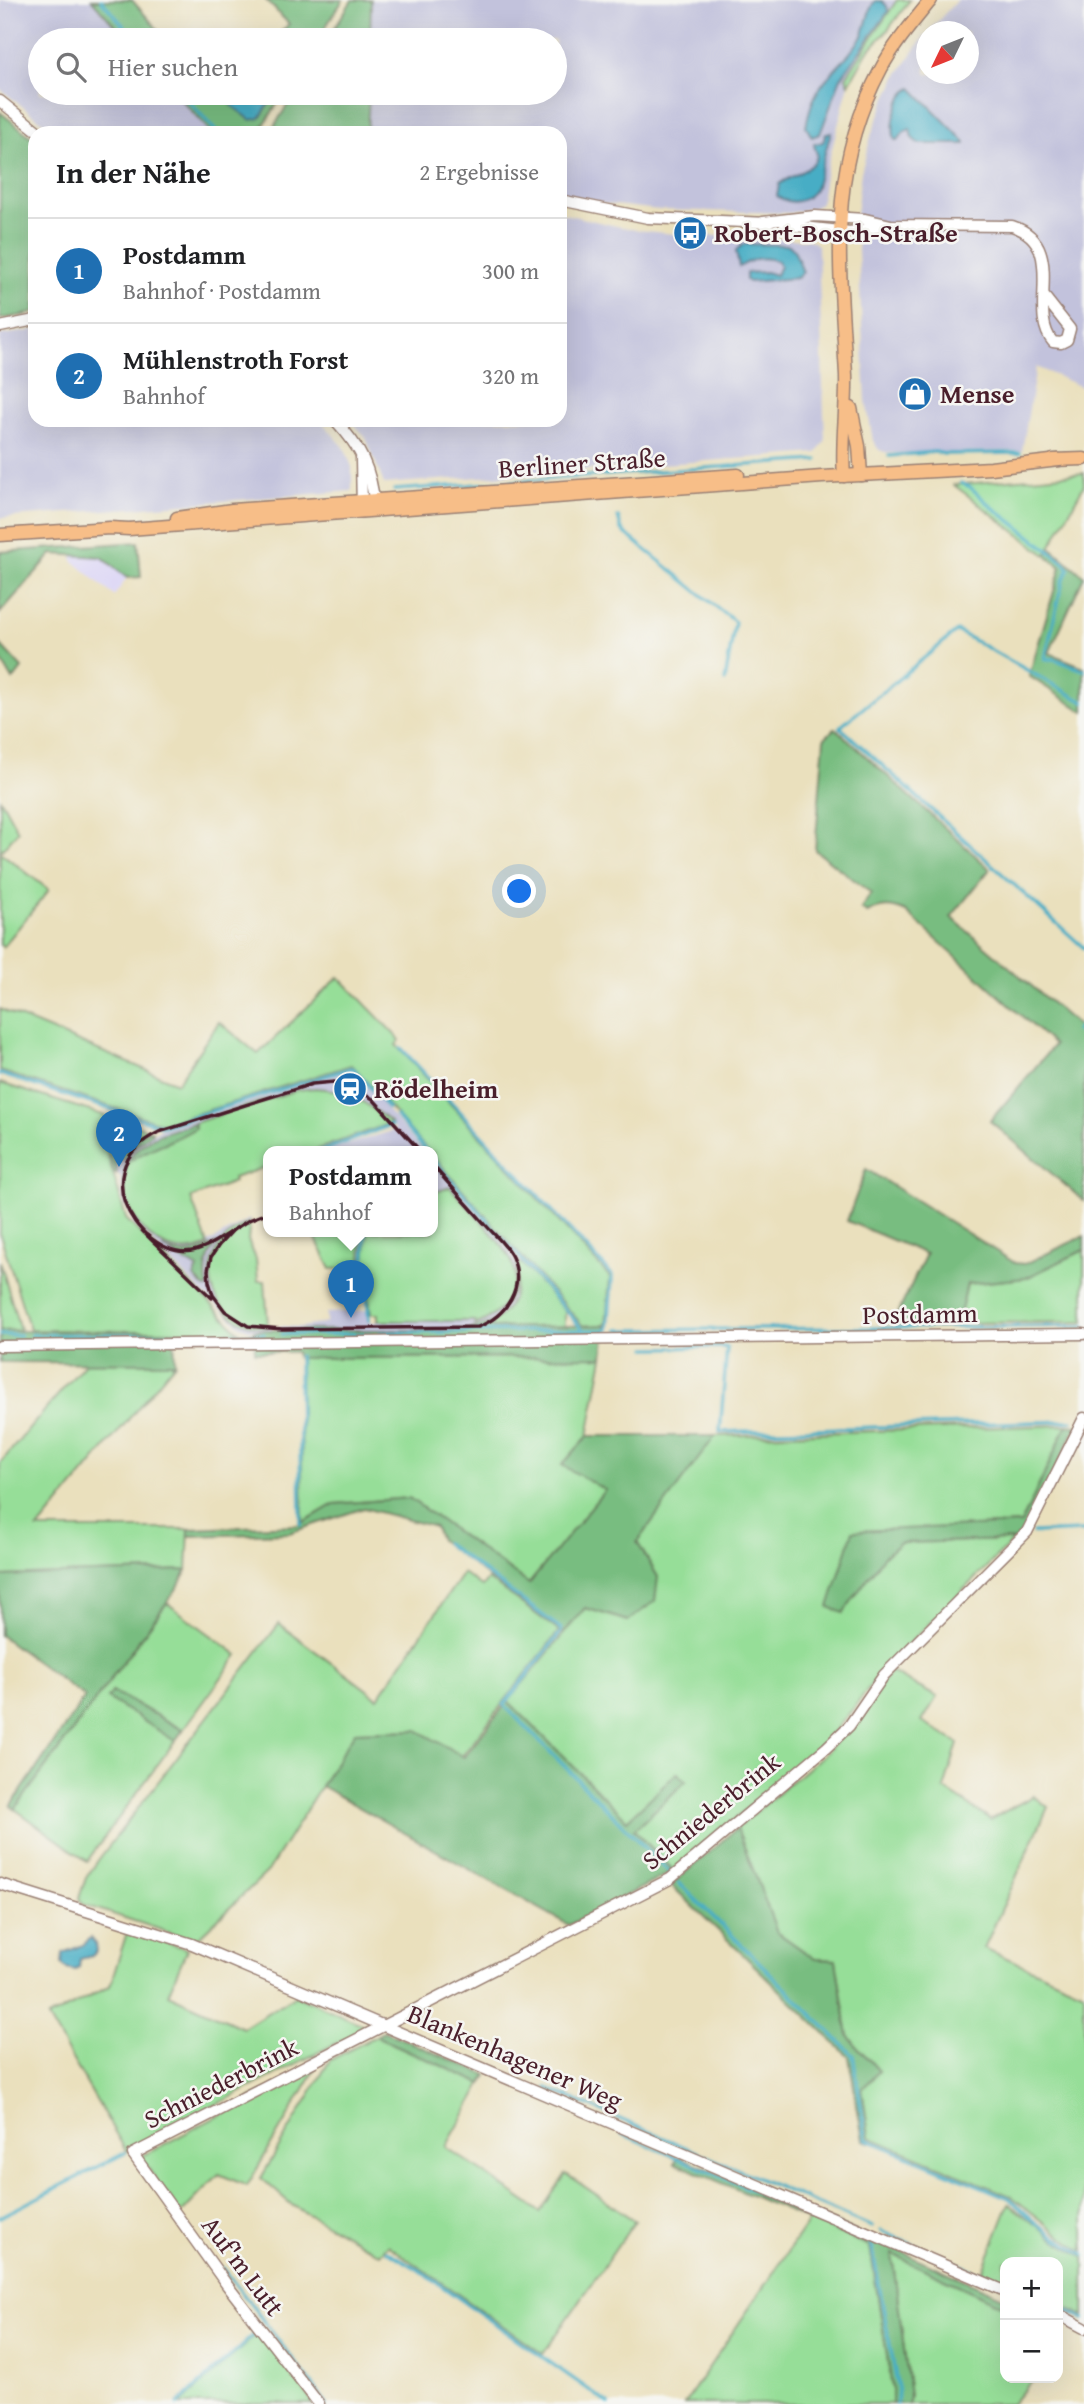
<!DOCTYPE html>
<html lang="de">
<meta charset="utf-8">
<style>
body{margin:0;font-family:"Gentium Book Plus",serif;background:#f2f2f2;color:#202124}
.controls{position:absolute;right:21px;bottom:21px;display:grid;overflow:hidden;border-radius:14px;box-shadow:0 7px 28px #0002}
.controls button{width:63px;height:63px;display:grid;place-items:center;padding:0;border:0;border-bottom:2px solid #e0e0e0;background:#fff;color:#202124;font:35px sans-serif}
.compass{position:absolute;left:916px;top:21px;width:63px;height:63px;border-radius:50%;background:#fff;box-shadow:0 7px 28px #0002;rotate:227deg}
.you{position:absolute;left:520px;top:892px;width:24px;height:24px;margin:-18px;border:5px solid #fff;border-radius:50%;background:#1a73e8;box-shadow:0 0 0 10px #1a73e833}
.badge{display:grid;place-items:center;width:46px;height:46px;border-radius:50%;background:#1f6fb2;color:#fff;font-size:23px;font-weight:700}
.pin{position:absolute;translate:-50% -58px;filter:drop-shadow(0 2px 4px #0008)}
.pin::after{content:'';position:absolute;top:37px;width:24px;height:21px;background:inherit;clip-path:polygon(0 0,100% 0,50% 100%)}
.popup{position:absolute;left:263px;top:1146px;width:175px;height:91px;box-sizing:border-box;display:grid;place-content:center;border-radius:14px;background:#fff;filter:drop-shadow(0 2px 5px #0005);font-size:23px;white-space:nowrap;color:#757577}
.popup b{font-size:26px;color:#202124}
.popup::after{content:'';position:absolute;left:50%;top:100%;margin-left:-14px;border:14px solid transparent;border-top-color:#fff}
.list{margin:0;padding:0;list-style:none}
h2{display:flex;justify-content:space-between;align-items:center;height:91px;margin:0;padding:0 28px;font-size:30px}
h2 small{font-size:23px;font-weight:400;color:#757577}
.list li{display:grid;grid-template-columns:46px 1fr auto;gap:21px;align-items:center;box-sizing:border-box;height:105px;padding:0 28px;border-top:2px solid #e0e0e0}
.list b{display:block;font-size:26px;white-space:nowrap}
.list p{margin:0;font-size:23px;white-space:nowrap;color:#757577}
.list em{font-size:23px;font-style:normal;color:#757577}
.icon{flex:none;width:38px;height:38px;fill:none;stroke:currentColor;stroke-width:2;stroke-linecap:round;stroke-linejoin:round}
.map{position:relative;flex:none;width:1084px;height:2404px;overflow:hidden}
.search{position:absolute;background:#fff;box-shadow:0 7px 28px #0002;left:28px;top:28px;width:539px;height:77px;display:flex;align-items:center;gap:18px;box-sizing:border-box;padding:0 24px;border-radius:38px;color:#757577;font-size:26px}
.panel{position:absolute;background:#fff;box-shadow:0 7px 28px #0002;left:28px;top:126px;width:539px;height:301px;border-radius:21px}
.map>svg:first-child{display:block}
.built{fill:#dcd6f6}
.industrial{fill:#c2c2dc;fill-rule:evenodd}
.green{fill:#96de98;stroke:#707e62;stroke-width:2}
.forest{fill:#78bd80;stroke:#616e56;stroke-width:2}
.water{fill:#46adc5;stroke:#486678;stroke-width:2}
.lines{fill:none;stroke-linecap:round;stroke-linejoin:round}
.stream{stroke:#46adc5;stroke-width:3.5}
.minor-casing{stroke:#9a8074;stroke-width:13}
.major-casing{stroke:#9a8074;stroke-width:15}
.minor{stroke:#fff;stroke-width:10}
.major{stroke:#f7be88;stroke-width:12}
.rail{stroke:#4a1f2b;stroke-width:3.5}
.labels{text-anchor:middle;stroke-width:5;stroke-linejoin:round;paint-order:stroke}
.poi-label{font-size:26px;font-weight:bold;fill:#4a1f2b;stroke:#f6f6f2;text-anchor:start}
.street-label{font-size:26px;fill:#4a1f2b;stroke:#f6f6f2}
</style>
<div class="map">
<svg width="1084" height="2404" viewBox="0 0 1084 2404">
<rect width="100%" height="100%" fill="#f6f6f2"/>
<filter id="ink" filterUnits="userSpaceOnUse"><feTurbulence type="fractalNoise" baseFrequency=".0143" numOctaves="2"/><feDisplacementMap in="SourceGraphic" scale="14" xChannelSelector="R" yChannelSelector="G"/><feConvolveMatrix kernelMatrix="1 2 1 2 8 2 1 2 1" color-interpolation-filters="sRGB"/></filter>
<filter id="wash" filterUnits="userSpaceOnUse"><feTurbulence type="fractalNoise" baseFrequency=".00686" numOctaves="4" result="noise"/><feDisplacementMap in="SourceGraphic" scale="28" xChannelSelector="R" yChannelSelector="G"/><feGaussianBlur stdDeviation="1.57" result="paint"/><feColorMatrix in="noise" values="0 0 0 0 0 0 0 0 0 0 0 0 0 0 0 0 0 1.4 0 .05"/><feComposite in="paint" operator="in"/></filter>
<g filter="url(#wash)">
<rect width="100%" height="100%" fill="#eae0bd"/>
<path class="built" d="M72,554L102,557L127,578L114,596L73,561Z"/>
<g class="industrial">
<path d="M0,0H92L127,40H40V93H175L212,133H57L0,89Z"/>
<path d="M371,0H897L846,77L849,84L825,175L821,203L813,208L790,213L659,210L598,203L560,194V133H367L369,93H555V40H370Z"/>
<path d="M957,0H1080L1084,5V388L1036,367L1022,451L888,453L879,450L873,441L866,401L856,214L861,172L872,133L884,103L899,73L926,34V74H968V32L929,31Z"/>
<path d="M560,213L629,229L673,234L810,240L818,245L825,441L817,453L384,484L366,438L351,420H560Z"/>
<path d="M35,328V420H320L344,447L352,467V491L0,518V335L29,331Z"/>
<path d="M350,1070L354,1072L424,1152H321L395,1130L391,1123L368,1104L349,1094L326,1088L297,1090L160,1134L136,1149L129,1159L124,1184L132,1214L148,1234L164,1246L176,1249L196,1250L249,1219L250,1222L236,1229L217,1250L210,1269V1281L215,1294L227,1309L242,1321L255,1326L272,1327V1330L249,1329L240,1326L198,1288L134,1224L123,1200L120,1176H118L115,1159L124,1160L133,1147L158,1130ZM216,1245L207,1262L208,1288L198,1269L168,1250L191,1254Z"/>
<path d="M433,1162L511,1252L517,1264L518,1280L514,1298L506,1311L491,1323L468,1330H277V1326L301,1327L326,1323V1313L368,1310L369,1322L475,1321V1324L503,1307L510,1296L514,1280L511,1260L450,1187L433,1193Z"/>
</g>
<g class="green">
<path d="M897,0H910L887,31L867,52L849,84L846,77Z"/>
<path d="M1084,473V485L1046,555L954,485Z"/>
<path d="M0,798L18,831L0,852L49,890L3,947L0,945Z"/>
<path d="M339,977L400,1040L396,1045L610,1277L606,1325L583,1326L433,1156V1152H429L354,1067L351,1065L164,1124L0,1071V1009L177,1083L219,1022L258,1054Z"/>
<path d="M0,1083L151,1130L105,1145L126,1219L239,1332L30,1330L0,1234Z"/>
<path d="M315,1088C347,1089 368,1103 391,1123L310,1152H269V1166L233,1178L234,1182L191,1198L208,1245C159,1269 111,1208 127,1163C147,1147 174,1142 195,1128L194,1123L297,1090Z"/>
<path d="M450,1187C465,1204 504,1243 512,1262C523,1290 500,1316 475,1325V1321H378V1314H371L365,1262L368,1232H433V1193Z"/>
<path d="M250,1222L248,1240L256,1259L258,1281H265L268,1327C205,1327 187,1249 250,1222Z"/>
<path d="M362,1232L361,1268L331,1269L313,1233Z"/>
<path d="M1084,1250V1322L958,1323L967,1284L1026,1278Z"/>
<path d="M0,1261L20,1330L0,1331Z"/>
<path d="M522,1263L565,1311V1327L493,1328L491,1323C513,1308 518,1290 517,1264Z"/>
<path d="M603,1357L588,1436L562,1465L606,1489L529,1584L409,1498L334,1504L303,1522L300,1358Z"/>
<path d="M86,1362L175,1363L38,1529H189L187,1570L0,1576V1463Z"/>
<path d="M1067,1425L1021,1524L853,1532L843,1613L883,1557L900,1543L1014,1540L881,1671L854,1708L823,1744L674,1871L634,1830L685,1782L678,1773L627,1820L508,1701L585,1608L628,1621L658,1577L637,1542L715,1436Z"/>
<path d="M463,1573L482,1587L488,1579L559,1631L462,1756L417,1730L355,1732L268,1871L195,1941L82,1904L79,1898L86,1878L99,1859L279,1624L378,1698Z"/>
<path d="M167,1603L238,1655L183,1730L112,1691L108,1698L175,1741L87,1861L15,1809Z"/>
<path d="M891,1672L937,1697L922,1722L958,1743L944,1789L991,1819L1033,1796L1048,1807L984,1948L1084,1992V2251L1068,2241L1011,2196L869,2137L862,2089L879,2071L848,2036L836,1960L815,1959L777,1932L737,1828L828,1751Z"/>
<path d="M128,1929L187,1949L168,1994L243,2028L296,1995L363,2025L364,2029L126,2151L48,2018L110,1986Z"/>
<path d="M376,2036L482,2084L446,2147L540,2212L566,2174L635,2221L543,2354L388,2245L380,2254L293,2206L261,2178L330,2060Z"/>
<path d="M313,2066L315,2070L247,2186L219,2174L181,2214L140,2157Z"/>
<path d="M1009,2204L1066,2247L1084,2256V2316L1058,2304V2262H1005V2281L982,2272Z"/>
<path d="M809,2220L870,2246L892,2388V2404H684Z"/>
<path d="M892,2254L1005,2307V2378H1034L1012,2404H908L910,2396Z"/>
<path d="M259,2332L314,2404H180Z"/>
</g>
<g class="forest">
<path d="M92,0H132L167,40H127Z"/>
<path d="M266,0H343L317,40H273L289,24Z"/>
<path d="M352,0H371L370,40H327Z"/>
<path d="M175,93H213L218,98L223,93H284L259,133H212Z"/>
<path d="M295,93H369L367,133H270Z"/>
<path d="M0,112L35,140V311L25,315L0,319Z"/>
<path d="M138,542L141,577L127,578L102,557L52,554L0,613V552Z"/>
<path d="M1051,548L1084,576L1049,653L1084,667V712L1029,676L1061,567L1046,555Z"/>
<path d="M0,644L22,668L13,680L0,658Z"/>
<path d="M835,728L990,869L951,917L1084,1031V1201L990,1121L1054,1045L906,912C891,905 881,906 867,913L861,909L871,893L815,850L824,739Z"/>
<path d="M194,1123L195,1128C174,1142 147,1147 127,1163C139,1137 169,1131 194,1123Z"/>
<path d="M151,1130L152,1133L133,1147L124,1160L116,1159L117,1173L114,1174L105,1145Z"/>
<path d="M866,1169L1015,1263L1025,1264L1084,1236V1250L1026,1278L967,1284L958,1323L893,1324L926,1254L847,1221Z"/>
<path d="M218,1243C206,1256 204,1271 208,1288H205L194,1277L198,1269L163,1248C184,1258 199,1253 218,1243Z"/>
<path d="M491,1323L493,1328L606,1325L603,1357L297,1358L296,1352H255L254,1330H468Z"/>
<path d="M0,1331H174L175,1363L0,1362Z"/>
<path d="M1067,1425L1077,1426L1025,1530L1014,1540L900,1543L883,1557L843,1613L829,1607L853,1531L1021,1524Z"/>
<path d="M588,1436H715L637,1542L658,1577L655,1601L628,1621L585,1608L563,1634L440,1540L435,1527L364,1508L289,1533L189,1536V1529L299,1525L334,1504L409,1498L529,1584L605,1490L562,1465Z"/>
<path d="M187,1570L178,1587L15,1809L11,1806L85,1697L0,1635V1576Z"/>
<path d="M112,1691L183,1730L175,1741L107,1698Z"/>
<path d="M508,1701L627,1820L677,1773L686,1781L634,1830L674,1871L569,1925L321,1786L355,1732L417,1730L464,1757Z"/>
<path d="M737,1828L777,1932L815,1959L836,1960L848,2036L879,2071L862,2089L870,2142L863,2140L849,2057L671,1885Z"/>
<path d="M384,2031L487,2075L482,2084L376,2036Z"/>
<path d="M678,2156L891,2247L1005,2298V2307L892,2254L910,2396L908,2404H892V2388L870,2246L675,2163Z"/>
</g>
<g class="water">
<path d="M875,1H882L887,6L888,12L841,78L820,134L812,137L806,127C814,78 835,76 859,41C868,29 866,11 875,1Z"/>
<path d="M912,88L965,142V144H919L912,138L910,129L904,132L898,140H895C890,124 897,96 912,88Z"/>
<path d="M234,93H276L260,118L251,120L232,106L230,97Z"/>
<path d="M831,132L815,189C806,202 791,206 777,196L779,184C788,177 816,169 817,155C817,151 814,148 814,144L823,142L826,133Z"/>
<path d="M743,244L789,245L794,250L803,272L797,278L749,282L746,280V273L766,272L776,275L780,266L778,261C760,255 753,259 739,267L736,251Z"/>
<path d="M91,1938L96,1944L97,1951L92,1956L80,1959L79,1968L75,1970L66,1968L62,1964L63,1953L83,1945Z"/>
</g>
<g class="lines">
<g class="stream">
<path d="M101,0L136,40"/>
<path d="M181,93L218,133"/>
<path d="M889,456L935,452L944,454L1020,453"/>
<path d="M961,483L970,487L991,506L1064,562L1069,569L1063,580L1045,659H1054L1084,670"/>
<path d="M394,490L817,460"/>
<path d="M618,517L621,528L625,533L735,622L725,681"/>
<path d="M1084,702L957,631L840,727L1084,948"/>
<path d="M1076,1031L1084,1021"/>
<path d="M0,1074L163,1126L351,1068L354,1069L388,1108"/>
<path d="M396,1116L427,1152"/>
<path d="M319,1152L391,1125"/>
<path d="M433,1159L584,1331"/>
<path d="M366,1232L364,1262L369,1320"/>
<path d="M618,1330L1084,1326"/>
<path d="M380,1333L608,1330L612,1279V1275L401,1048"/>
<path d="M282,1334H370"/>
<path d="M0,1335H20"/>
<path d="M31,1335L264,1334"/>
<path d="M647,1348L727,1347L720,1432L1072,1421"/>
<path d="M299,1356L301,1525"/>
<path d="M1033,1533L1084,1531"/>
<path d="M445,1543L561,1629V1632L504,1705L669,1872"/>
<path d="M679,1883L853,2055L866,2139L1009,2198L1038,2224L1066,2244L1084,2254"/>
<path d="M547,2088L872,2227"/>
<path d="M622,2134L871,2241L898,2389L897,2404"/>
<path d="M0,2217L125,2153"/>
<path d="M881,2231L1005,2284"/>
<path d="M387,2251L419,2270L609,2404"/>
<path d="M223,2268L327,2404"/>
<path d="M1058,2306L1084,2319"/>
<path d="M178,2404L258,2331"/>
</g>
</g>
</g>
<g filter="url(#ink)">
<g class="lines">
<g class="minor-casing">
<g id="minor">
<path d="M0,101L40,133"/>
<path d="M560,200L648,218L769,223"/>
<path d="M763,222L815,216L865,219L891,225L1012,226C1069,244 1026,311 1053,342L1061,343L1067,340L1070,329L1044,296"/>
<path d="M785,225L850,232L887,225"/>
<path d="M0,327L35,320"/>
<path d="M335,420C361,448 371,468 375,507"/>
<path d="M361,459L362,509"/>
<path d="M0,1346L1084,1334"/>
<path d="M0,1884L192,1944L1005,2291"/>
<path d="M1058,2314L1084,2328"/>
<path d="M319,2404L227,2285L133,2154L670,1879L826,1748L849,1726L884,1675L1027,1532L1084,1418"/>
</g>
</g>
<g class="major-casing">
<g id="major">
<path d="M851,408L859,446L861,475"/>
<path d="M1053,460L1084,459"/>
<path d="M844,476C841,443 847,408 846,375C840,265 826,171 881,69C894,44 914,21 931,0"/>
<path d="M177,518L232,510L738,475"/>
<path d="M0,535L110,528L129,529L822,477L991,468L1059,460"/>
</g>
</g>
<use href="#minor" class="minor"/>
<use href="#major" class="major"/>
<g class="rail">
<path d="M233,1230L249,1220L269,1212"/>
<path d="M147,1235C181,1263 200,1252 233,1230L219,1245L211,1257L208,1270L209,1282L213,1295L225,1311L248,1326L282,1329L478,1327C506,1316 526,1287 512,1257C506,1244 493,1234 484,1223C467,1204 450,1185 433,1166"/>
<path d="M212,1298C195,1282 178,1265 161,1249C152,1240 142,1232 135,1222C110,1186 121,1150 159,1132L312,1084L334,1082L353,1087L373,1099L421,1152"/>
</g>
</g>
</g>
<defs>
<g id="bus-disc" transform="scale(1.75)"><circle r="9.5" fill="#1f6fb2" stroke="#f6f6f2"/><path d="M-5-6H5V4H4V6H2V4H-2V6H-4V4H-5ZM-3.5-4V0h7V-4ZM-3.5 1.2v1.5H-2V1.2ZM2 1.2v1.5H3.5V1.2Z" fill="#fff"/></g>
<g id="shop-disc" transform="scale(1.75)"><circle r="9.5" fill="#1f6fb2" stroke="#f6f6f2"/><path d="M-5-2.5h2.3a2.7 3.5 0 0 1 5.4 0H5L5.5 6h-11ZM-1.5-2.5h3a1.5 2.3 0 0 0-3 0Z" fill="#fff"/></g>
<g id="station-disc" transform="scale(1.75)"><circle r="9.5" fill="#1f6fb2" stroke="#f6f6f2"/><path d="M-3-6H3Q5-6 5-4V2Q5 4 3 4L4.5 6H3L1.5 4h-3L-3 6H-4.5L-3 4Q-5 4-5 2V-4Q-5-6-3-6ZM-3.5-4v3h7v-3ZM-3.5 1v1.5H-2V1ZM2 1v1.5H3.5V1Z" fill="#fff"/></g>
</defs>
<g fill-rule="evenodd">
<use href="#bus-disc" x="690" y="233"/>
<use href="#shop-disc" x="915" y="394"/>
<use href="#station-disc" x="350" y="1089"/>
</g>
<g class="labels">
<g class="poi-label">
<text x="714" y="242">Robert-Bosch-Straße</text>
<text x="940" y="403">Mense</text>
<text x="374" y="1098">Rödelheim</text>
</g>
<g class="street-label">
<text transform="translate(582 463) rotate(-4)" y="9">Berliner Straße</text>
<text transform="translate(920 1314) rotate(-1)" y="9">Postdamm</text>
<text transform="translate(711 1811) rotate(-39)" y="9">Schniederbrink</text>
<text transform="translate(515 2057) rotate(23)" y="9">Blankenhagener Weg</text>
<text transform="translate(221 2083) rotate(-27)" y="9">Schniederbrink</text>
<text transform="translate(243 2266) rotate(53)" y="9">Auf'm Lutt</text>
</g>
</g>
</svg>
<div class="controls">
<button>+</button>
<button>−</button>
</div>
<svg class="compass" viewBox="-18 -18 36 36"><path d="M0-13l5 13h-10z" fill="#e53935"/><path d="M0 13l5-13h-10z" fill="#757577"/></svg>
<div class="you"></div>
<div class="pin badge" style="left:351px;top:1318px">1</div>
<div class="popup"><b>Postdamm</b>Bahnhof</div>
<div class="pin badge" style="left:119px;top:1167px">2</div>
<div class="search"><svg class="icon" aria-label="search" viewBox="0 0 24 24"><circle cx="10" cy="10" r="6"/><path d="M15 15l6 6"/></svg>Hier suchen</div>
<section class="panel">
<h2>In der Nähe<small>2 Ergebnisse</small></h2>
<ul class="list">
<li><span class="badge">1</span><div><b>Postdamm</b><p>Bahnhof · Postdamm</p></div><em>300 m</em></li>
<li><span class="badge">2</span><div><b>Mühlenstroth Forst</b><p>Bahnhof</p></div><em>320 m</em></li>
</ul>
</section>
</div>
